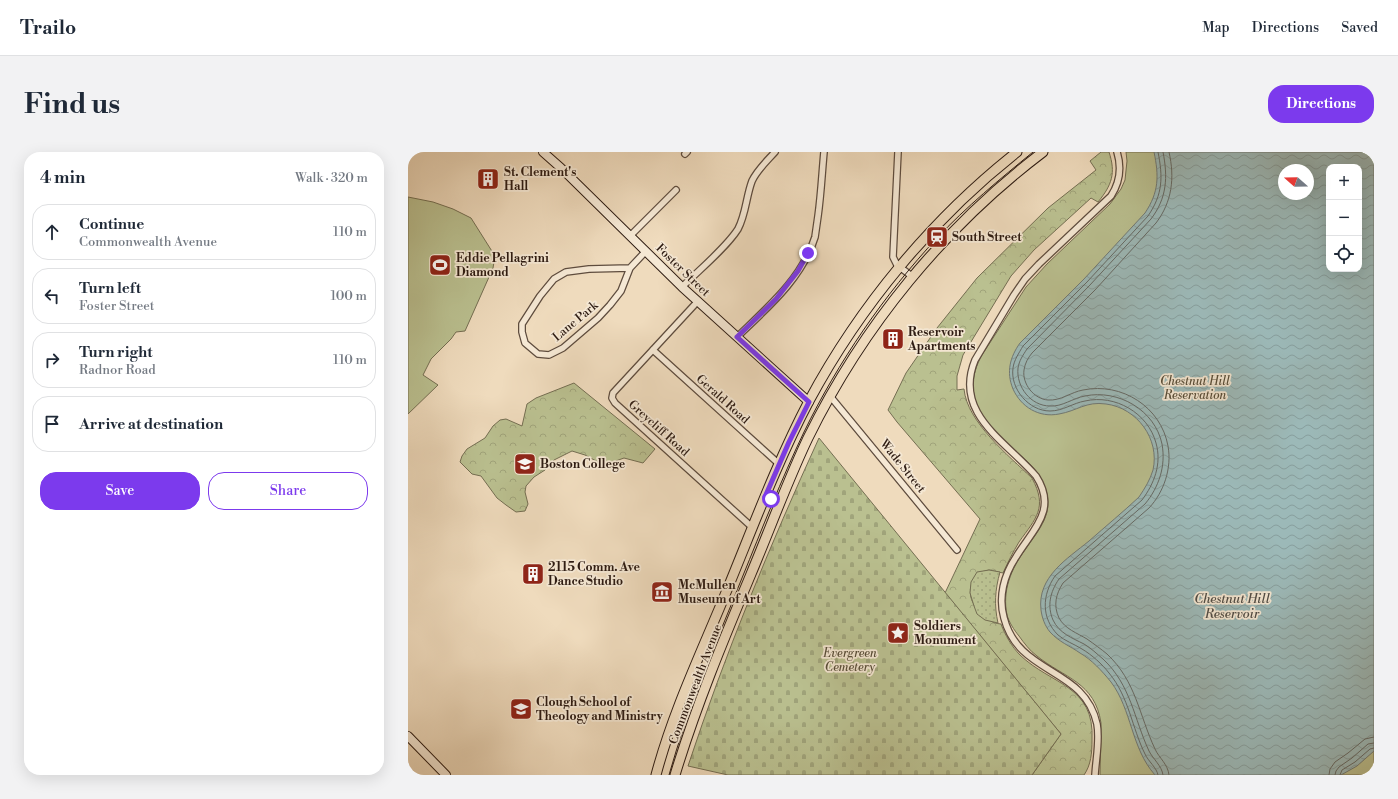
<!DOCTYPE html>
<meta charset="utf-8">
<style>
body{margin:0;font-family:"Libre Bodoni",serif;background:#f2f2f3;color:#1f2937}
.controls{position:absolute;right:12px;top:12px;display:grid;overflow:hidden;border-radius:8px;box-shadow:0 4px 16px #0002}
.controls button{width:36px;height:36px;display:grid;place-items:center;padding:0;border:0;border-bottom:1px solid #e0e1e3;background:#fff;color:#1f2937;font:20px sans-serif}
.compass{position:absolute;left:870px;top:12px;width:36px;height:36px;border-radius:50%;background:#fff;box-shadow:0 4px 16px #0002;rotate:290deg}
.stop{position:absolute;width:12px;height:12px;margin:-9px;border:3px solid #7c3aed;border-radius:50%;background:#fff}
.stop.end{background:#7c3aed;border-color:#fff;box-shadow:0 1px 4px #0008}
.list{margin:0;padding:0;list-style:none}
h2{display:flex;justify-content:space-between;align-items:center;height:52px;margin:0;padding:0 16px;font-size:17px}
h2 small{font-size:13px;font-weight:400;color:#747a83}
.list li{display:grid;grid-template-columns:26px 1fr auto;gap:12px;align-items:center;box-sizing:border-box;height:56px;margin:0 8px 8px;padding:0 8px;border:1px solid #e0e1e3;border-radius:16px}
.list b{display:block;font-size:15px;white-space:nowrap}
.list p{margin:0;font-size:13px;white-space:nowrap;color:#747a83}
.list em{font-size:13px;font-style:normal;color:#747a83}
.actions{display:flex;gap:8px;padding:12px 16px}
.actions a{flex:1;padding:9px 0;border:1px solid #7c3aed;border-radius:16px;text-align:center;font-size:14px;color:#7c3aed}
.actions .main{background:#7c3aed;color:#fff}
.icon{flex:none;width:22px;height:22px;fill:none;stroke:currentColor;stroke-width:2;stroke-linecap:round;stroke-linejoin:round}
.map{position:relative;flex:none;width:966px;height:623px;overflow:hidden;border-radius:16px}
header{display:flex;align-items:center;gap:24px;box-sizing:border-box;height:56px;padding:0 20px;background:#fff;border-bottom:1px solid #e0e1e3}
header strong{font-size:19px}
nav{display:flex;gap:22px;margin-inline-start:auto;font-size:14px}
.intro{display:flex;align-items:center;justify-content:space-between;box-sizing:border-box;height:96px;padding:0 24px}
h1{margin:0;font-size:28px}
.button{padding:10px 18px;border-radius:16px;background:#7c3aed;color:#fff;font-size:14px;font-weight:700}
main{display:flex;gap:24px;padding:0 24px}
aside{flex:1;background:#fff;border-radius:16px;box-shadow:0 4px 16px #0002}
.map>svg:first-child{display:block}
.forest{fill:url(#forest-crowns);stroke:#746e52}
.cemetery{fill:url(#cemetery-stones);stroke:#746e52}
.park{fill:#bac090;stroke:#746e52;fill-rule:evenodd}
.garden{fill:url(#garden-dots);stroke:#746e52}
.water{fill:url(#water-waves);stroke:#707a76;fill-rule:evenodd}
.lines{fill:none;stroke-linecap:round;stroke-linejoin:round}
.shore{stroke:#656a66;stroke-width:1}
.street-casing{stroke:#5e4c3e;stroke-width:8}
.secondary-casing{stroke:#2e1c13;stroke-width:10}
.primary-casing{stroke:#2e1c13;stroke-width:11}
.street{stroke:#f5e8d4;stroke-width:5.5}
.secondary{stroke:#f5e8d4;stroke-width:8}
.primary{stroke:#efdbbd;stroke-width:9}
.tram{stroke:#2e1c13;stroke-width:1}
.route{stroke:#7c3aed;stroke-width:5}
.labels{text-anchor:middle;stroke-width:3.5;stroke-linejoin:round;paint-order:stroke}
.poi-label{font-size:12px;font-weight:bold;fill:#2e1c13;stroke:#f5e8d4;text-anchor:start}
.street-label{font-size:12px;fill:#2e1c13;stroke:#f5e8d4}
.park-label{font-size:12px;font-style:italic;fill:#584d38;stroke:#f5e8d4}
.water-label{font-size:13px;font-style:italic;fill:#4f4b45;stroke:#f5e8d4}
</style>
<header>
<strong>Trailo</strong>
<nav><a>Map</a><a>Directions</a><a>Saved</a></nav>
</header>
<div class="intro"><h1>Find us</h1><a class="button">Directions</a></div>
<main>
<aside>
<h2>4 min<small>Walk · 320 m</small></h2>
<ul class="list">
<li><svg class="icon" aria-label="ahead" viewBox="0 0 24 24"><path d="M12 20V5M6 11l6-6 6 6"/></svg><div><b>Continue</b><p>Commonwealth Avenue</p></div><em>110 m</em></li>
<li><svg class="icon" aria-label="left" viewBox="0 0 24 24"><path d="M17 20v-9H6M10 6l-5 5 5 5"/></svg><div><b>Turn left</b><p>Foster Street</p></div><em>100 m</em></li>
<li><svg class="icon" aria-label="right" viewBox="0 0 24 24"><path d="M7 20v-9h11M14 6l5 5-5 5"/></svg><div><b>Turn right</b><p>Radnor Road</p></div><em>110 m</em></li>
<li><svg class="icon" aria-label="arrive" viewBox="0 0 24 24"><path d="M6 21V4h12l-3 4 3 4H6"/></svg><div><b>Arrive at destination</b></div></li>
</ul>
<div class="actions"><a class="main">Save</a><a>Share</a></div>
</aside>
<div class="map">
<svg width="966" height="623" viewBox="0 0 966 623">
<defs>
<pattern id="forest-crowns" width="20" height="18" patternUnits="userSpaceOnUse"><rect width="20" height="18" fill="#bac090"/><path d="M2 6a3 3 0 1 1 6 0M12 15a3 3 0 1 1 6 0" fill="none" stroke="#a0a47b"/></pattern>
<pattern id="cemetery-stones" width="16" height="16" patternUnits="userSpaceOnUse"><rect width="16" height="16" fill="#bac090"/><path d="M2 7V4a2 2 0 0 1 4 0v3zM10 15v-3a2 2 0 0 1 4 0v3z" fill="#a0a47b"/></pattern>
<pattern id="garden-dots" width="8" height="8" patternUnits="userSpaceOnUse"><rect width="8" height="8" fill="#bac090"/><path d="M2 2h.1M6 6h.1" fill="none" stroke="#a0a47b" stroke-width="1.8" stroke-linecap="round"/></pattern>
<pattern id="water-waves" width="16" height="10" patternUnits="userSpaceOnUse"><rect width="16" height="10" fill="#9cb9b8"/><path d="M0 5q4-4 8 0t8 0" fill="none" stroke="#879e9d"/></pattern>
</defs>
<rect width="100%" height="100%" fill="#efdbbd"/>
<filter id="stains"><feTurbulence type="fractalNoise" baseFrequency=".005" numOctaves="4"/><feColorMatrix values="0 0 0 0 .2 0 0 0 0 .09 0 0 0 0 .02 0 0 0 .5 -.17"/></filter>
<radialGradient id="worn" r=".72"><stop offset=".6" stop-color="#630" stop-opacity="0"/><stop offset="1" stop-color="#630" stop-opacity=".3"/></radialGradient>
<g class="forest">
<path d="M693,0H701C708,21 704,33 690,50L683,46L626,98L603,124L555,203L549,224V238L556,237C559,270 601,304 624,326C640,356 628,366 611,390C605,400 600,410 595,421L581,418L569,421C559,437 560,449 574,462C582,468 583,471 593,472C597,483 604,495 612,503C643,533 687,533 684,588C684,601 683,613 676,623H624L653,582L537,441L572,367L489,270L480,258L498,221L529,176L569,126L640,56L688,18L682,9Z"/>
<path d="M166,231L247,297L235,311L216,306L205,310H190L177,303L164,299L146,308L137,318L126,325L118,334L117,340L120,352L117,359L108,360L98,353L89,346L73,324L64,322L52,310L54,304L59,297L77,286L85,274L92,268L98,267L114,274L119,252L128,246Z"/>
</g>
<path class="cemetery" d="M411,286L653,582L624,623H320L280,614C317,502 362,393 411,286Z"/>
<g class="park">
<path d="M718,0H966V618L962,623H692L693,571C687,530 656,526 629,504C622,499 616,491 611,484C606,478 601,470 599,463C594,439 603,417 617,398C631,377 648,360 636,333C631,319 620,310 609,300C579,273 550,246 574,203L618,135L639,112L702,52L713,37L717,28L719,9ZM921,15H951V117H921ZM876,18H900V42H876Z"/>
<path d="M0,45L25,50L45,57L63,66L87,104L85,116L57,179L48,180L43,187L23,207L15,223L30,233L0,262Z"/>
</g>
<path class="garden" d="M581,418L592,420C587,438 586,453 590,471L577,468L569,462L566,454L562,441L563,430L569,420Z"/>
<path class="water" d="M746,0H966V599L949,614L933,623H747C723,596 724,558 703,530C694,519 684,508 672,501C662,494 651,490 642,480C637,474 634,466 633,458C629,425 659,407 681,389C698,374 715,360 731,345C737,336 742,328 745,318C752,287 729,256 698,252C678,249 669,259 651,262C631,266 613,255 605,237C598,220 602,205 612,191L676,127L737,61C751,40 751,24 746,0ZM921,15H951V117H921ZM876,18H900V42H876Z"/>
<g class="lines">
<g class="shore">
<path d="M750,623C749,616 740,609 737,602C724,576 721,545 701,521C694,512 684,503 674,497C666,492 657,489 650,483C633,466 634,443 647,424L734,348C746,332 754,312 748,291C740,261 707,242 677,249C665,251 655,259 642,259C621,259 602,237 605,216C606,208 611,201 615,194L679,130L740,64C755,42 755,25 750,0"/>
<path d="M755,623C754,614 745,607 741,599C726,567 723,533 695,507C689,502 683,496 676,492C664,486 651,481 645,468C639,454 642,440 651,427L737,352C751,335 758,314 754,292C747,258 710,237 677,244C665,246 654,255 642,254C623,254 608,235 610,216C611,209 615,203 619,197L682,133L743,67C759,46 760,25 755,0"/>
<path d="M761,623C760,612 751,606 747,597C731,563 728,529 699,502C693,497 686,492 679,487C669,481 657,477 651,466C645,453 648,442 655,431L741,356C756,340 764,316 760,294C753,255 714,230 675,238C663,240 653,249 640,248C626,247 614,232 616,218C617,211 620,206 624,201L687,138L748,71C764,50 767,26 761,0"/>
<path d="M921,623L922,617L927,610L940,601L957,587L966,585"/>
<path d="M927,623L928,619L931,615L944,606L960,592L966,591"/>
<path d="M932,623L934,618L947,610L962,597L966,596"/>
</g>
<g class="street-casing">
<g id="street">
<path d="M490,0L485,105L489,113L505,125"/>
<path d="M277,2L279,0"/>
<path d="M222,84L268,38"/>
<path d="M222,116L181,117L158,120L146,127L132,144L114,172V180L117,191L130,202L141,203L155,196L190,166L202,153L213,139L222,116L238,99"/>
<path d="M274,135C291,118 318,96 330,77C338,62 338,45 344,29C349,18 359,9 367,0"/>
<path d="M290,149L205,241L204,246L207,251L345,376"/>
<path d="M329,185C359,156 394,127 407,85C408,78 409,71 410,64C413,43 414,21 416,0"/>
<path d="M245,198L371,312"/>
<path d="M422,244L549,398"/>
<path d="M687,623C688,606 692,588 689,572C676,514 611,524 596,466C590,445 596,423 608,405C625,377 650,358 628,324C598,289 545,262 567,208L606,143L617,127L631,112L703,44C712,30 714,16 709,0"/>
</g>
</g>
<g class="secondary-casing">
<g id="secondary">
<path d="M135,0L153,16L274,135L401,250"/>
<path d="M0,584L38,623"/>
</g>
</g>
<g class="primary-casing">
<g id="primary">
<path d="M248,623C265,559 294,499 319,438C345,375 369,310 401,249C452,154 524,67 609,0"/>
<path d="M267,623C288,554 315,489 343,422C362,377 379,330 400,286C455,174 536,75 635,0"/>
</g>
</g>
<use href="#street" class="street"/>
<use href="#secondary" class="secondary"/>
<use href="#primary" class="primary"/>
<path class="tram" d="M261,623C280,555 308,491 334,426C354,377 373,328 396,280C430,210 476,143 529,86C558,55 592,27 625,0"/>
</g>
<g class="lines">
<path class="route" d="M363,347L357,345L381,290L401,250L329,185L368,147L390,119L400,101"/>
</g>
<defs>
<g id="building-square" transform="scale(1.15)"><rect x="-9" y="-9" width="18" height="18" rx="4" fill="#8f2418" stroke="#f5e8d4"/><path d="M-4-6H4V6H1V3H-1V6H-4ZM-2.5-4.3h1.7v1.8h-1.7ZM.8-4.3h1.7v1.8H.8ZM-2.5-1h1.7V.8h-1.7ZM.8-1h1.7V.8H.8Z" fill="#fff"/></g>
<g id="station-square" transform="scale(1.15)"><rect x="-9" y="-9" width="18" height="18" rx="4" fill="#8f2418" stroke="#f5e8d4"/><path d="M-3-6H3Q5-6 5-4V2Q5 4 3 4L4.5 6H3L1.5 4h-3L-3 6H-4.5L-3 4Q-5 4-5 2V-4Q-5-6-3-6ZM-3.5-4v3h7v-3ZM-3.5 1v1.5H-2V1ZM2 1v1.5H3.5V1Z" fill="#fff"/></g>
<g id="stadium-square" transform="scale(1.15)"><rect x="-9" y="-9" width="18" height="18" rx="4" fill="#8f2418" stroke="#f5e8d4"/><path d="M0-5a6.5 5 0 1 0 0 10a6.5 5 0 1 0 0-10ZM-3.5-1.8h7v3.6h-7Z" fill="#fff"/></g>
<g id="university-square" transform="scale(1.15)"><rect x="-9" y="-9" width="18" height="18" rx="4" fill="#8f2418" stroke="#f5e8d4"/><path d="M0-5L7-2L0 1L-7-2ZM-4 1L0 2.5L4 1V4Q0 6-4 4Z" fill="#fff"/></g>
<g id="museum-square" transform="scale(1.15)"><rect x="-9" y="-9" width="18" height="18" rx="4" fill="#8f2418" stroke="#f5e8d4"/><path d="M0-6L6-3V-2H-6V-3ZM-5-1h2V3h-2ZM-1-1h2V3h-2ZM3-1h2V3H3ZM-6 4H6V6H-6Z" fill="#fff"/></g>
<g id="sight-square" transform="scale(1.15)"><rect x="-9" y="-9" width="18" height="18" rx="4" fill="#8f2418" stroke="#f5e8d4"/><path d="M0-6L1.8-2.2L6-1.7L2.9 1.2L3.7 5.4L0 3.3L-3.7 5.4L-2.9 1.2L-6-1.7L-1.8-2.2Z" fill="#fff"/></g>
</defs>
<g fill-rule="evenodd">
<use href="#building-square" x="80" y="27"/>
<use href="#station-square" x="529" y="85"/>
<use href="#stadium-square" x="32" y="113"/>
<use href="#building-square" x="485" y="187"/>
<use href="#university-square" x="117" y="312"/>
<use href="#building-square" x="125" y="422"/>
<use href="#museum-square" x="254" y="440"/>
<use href="#sight-square" x="490" y="481"/>
<use href="#university-square" x="113" y="557"/>
</g>
<g class="labels">
<g class="poi-label">
<text x="96" y="24">St. Clement's<tspan x="96" dy="14">Hall</tspan></text>
<text x="544" y="89">South Street</text>
<text x="48" y="110">Eddie Pellagrini<tspan x="48" dy="14">Diamond</tspan></text>
<text x="500" y="184">Reservoir<tspan x="500" dy="14">Apartments</tspan></text>
<text x="132" y="316">Boston College</text>
<text x="140" y="419">2115 Comm. Ave<tspan x="140" dy="14">Dance Studio</tspan></text>
<text x="270" y="437">McMullen<tspan x="270" dy="14">Museum of Art</tspan></text>
<text x="506" y="478">Soldiers<tspan x="506" dy="14">Monument</tspan></text>
<text x="128" y="554">Clough School of<tspan x="128" dy="14">Theology and Ministry</tspan></text>
</g>
<g class="street-label">
<text transform="translate(275 118) rotate(44)" y="4">Foster Street</text>
<text transform="translate(167 169) rotate(-40)" y="4">Lane Park</text>
<text transform="translate(315 247) rotate(42)" y="4">Gerald Road</text>
<text transform="translate(251 276) rotate(42)" y="4">Greycliff Road</text>
<text transform="translate(495 314) rotate(51)" y="4">Wade Street</text>
<text transform="translate(287 532) rotate(-69)" y="4">Commonwealth Avenue</text>
</g>
<g class="park-label">
<text x="787" y="233">Chestnut Hill<tspan x="787" dy="14">Reservation</tspan></text>
<text x="442" y="505">Evergreen<tspan x="442" dy="14">Cemetery</tspan></text>
</g>
<g class="water-label">
<text x="824" y="451">Chestnut Hill<tspan x="824" dy="15">Reservoir</tspan></text>
</g>
</g>
<rect width="100%" height="100%" filter="url(#stains)"/>
<rect width="100%" height="100%" fill="url(#worn)"/>
</svg>
<div class="controls">
<button>+</button>
<button>−</button>
<button><svg class="icon" aria-label="locate" viewBox="0 0 24 24"><circle cx="12" cy="12" r="6"/><path d="M12 2v4M12 18v4M2 12h4M18 12h4"/></svg></button>
</div>
<svg class="compass" viewBox="-18 -18 36 36"><path d="M0-13l5 13h-10z" fill="#e53935"/><path d="M0 13l5-13h-10z" fill="#747a83"/></svg>
<div class="stop" style="left:363px;top:347px"></div>
<div class="stop end" style="left:400px;top:101px"></div>
</div>
</main>
